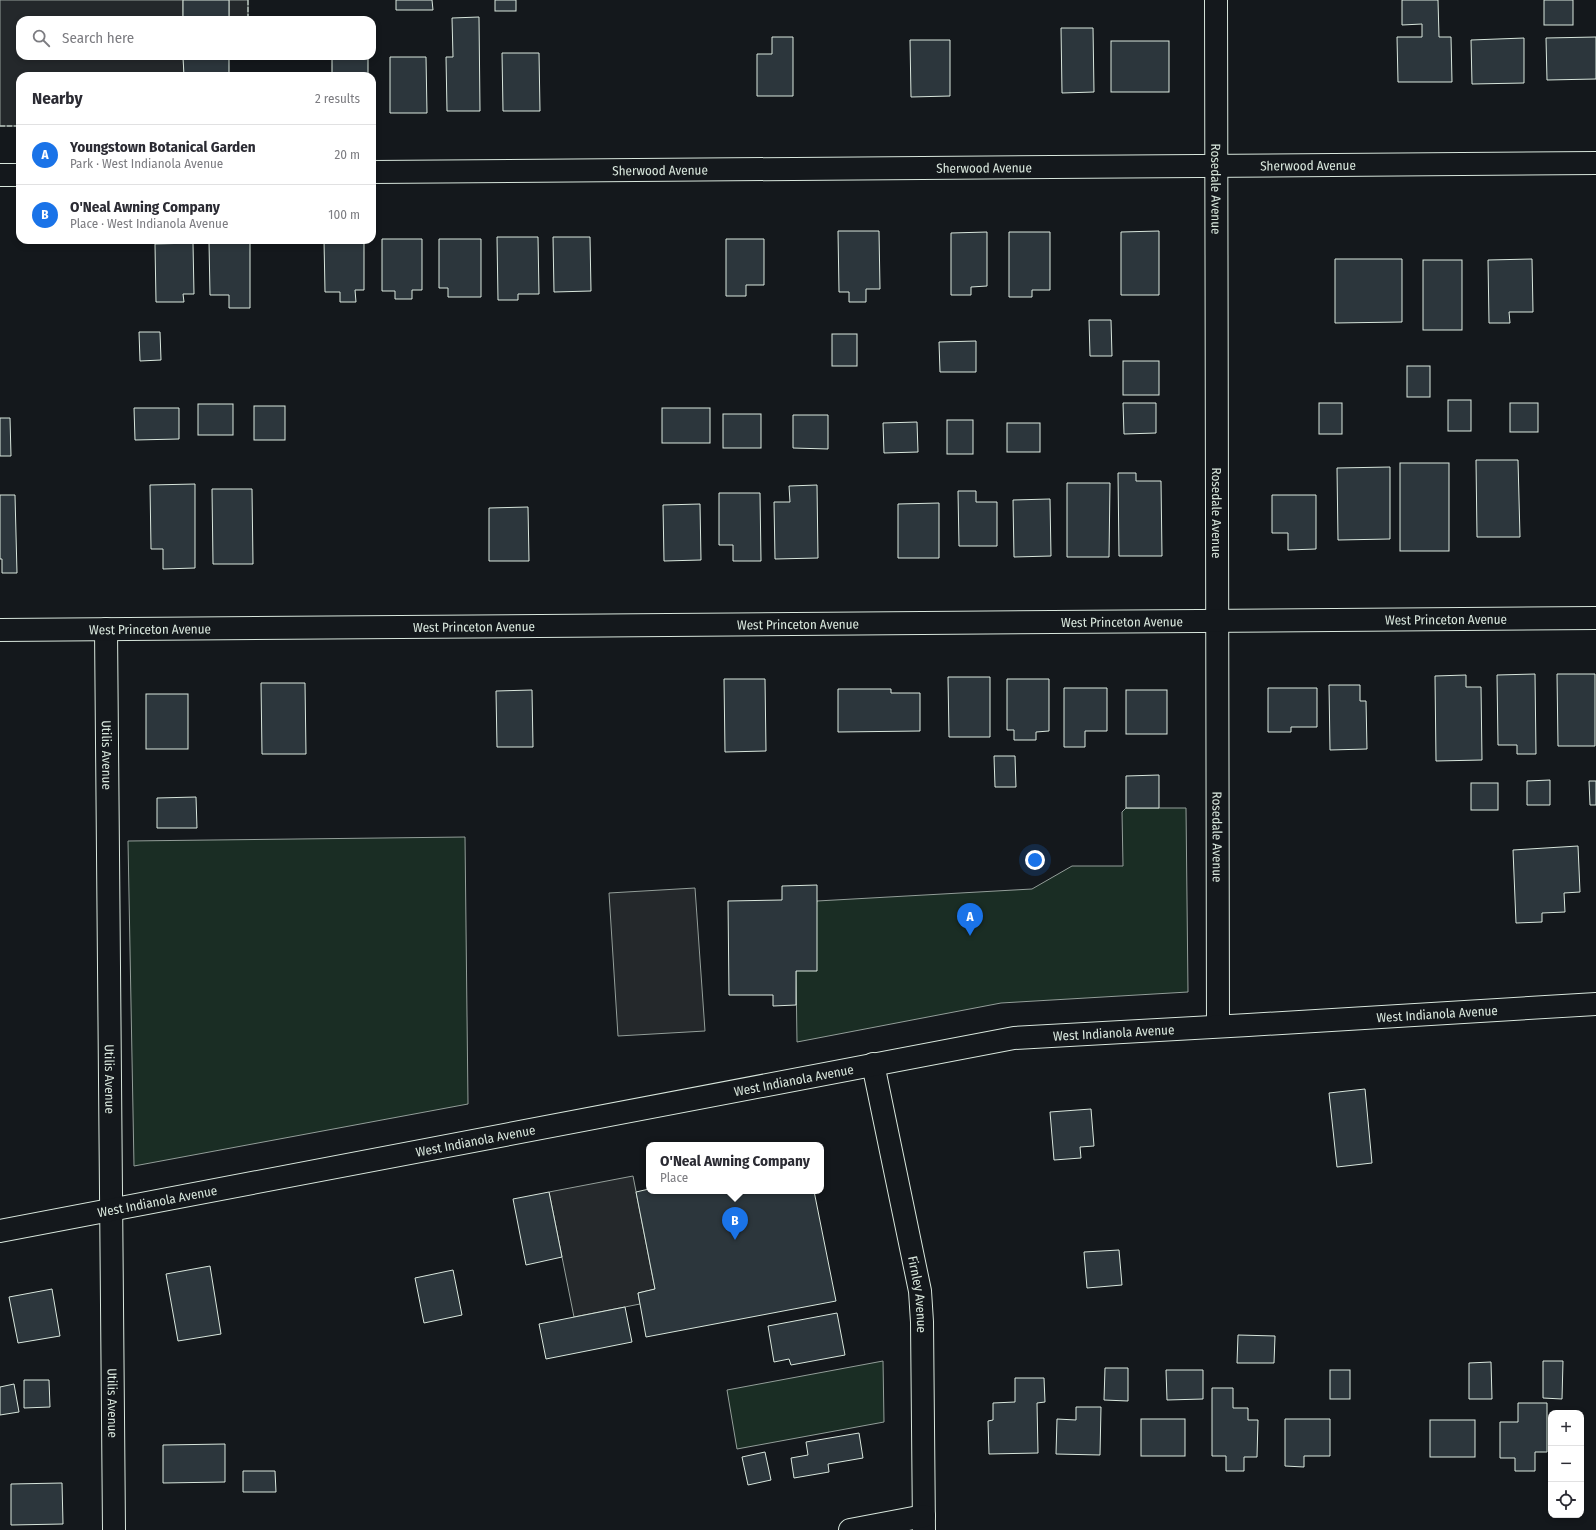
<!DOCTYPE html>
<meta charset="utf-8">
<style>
body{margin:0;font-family:"Fira Sans Condensed",sans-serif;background:#f7f7f7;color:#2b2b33}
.controls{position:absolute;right:12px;bottom:12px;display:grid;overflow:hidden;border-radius:8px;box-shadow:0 2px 6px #0003}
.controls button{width:36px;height:36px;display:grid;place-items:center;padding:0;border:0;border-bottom:1px solid #e1e1e2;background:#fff;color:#2b2b33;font:20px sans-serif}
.you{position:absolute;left:1035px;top:860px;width:14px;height:14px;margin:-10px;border:3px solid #fff;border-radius:50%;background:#1a73e8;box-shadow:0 0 0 6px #1a73e833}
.badge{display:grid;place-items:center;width:26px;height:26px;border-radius:50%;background:#1a73e8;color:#fff;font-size:13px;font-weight:700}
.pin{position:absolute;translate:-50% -33px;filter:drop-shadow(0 1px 2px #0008)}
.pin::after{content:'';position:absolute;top:21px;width:14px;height:12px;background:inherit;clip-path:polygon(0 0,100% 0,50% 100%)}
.popup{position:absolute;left:646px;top:1142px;width:178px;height:52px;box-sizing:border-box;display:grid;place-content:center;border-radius:8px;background:#fff;filter:drop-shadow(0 1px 3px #0005);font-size:13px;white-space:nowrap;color:#7c7c81}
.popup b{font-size:15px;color:#2b2b33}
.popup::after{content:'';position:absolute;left:50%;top:100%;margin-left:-8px;border:8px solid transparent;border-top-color:#fff}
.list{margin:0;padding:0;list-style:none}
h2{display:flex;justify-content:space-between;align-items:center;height:52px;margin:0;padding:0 16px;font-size:17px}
h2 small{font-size:13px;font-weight:400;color:#7c7c81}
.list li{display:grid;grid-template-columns:26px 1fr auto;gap:12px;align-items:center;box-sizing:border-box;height:60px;padding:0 16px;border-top:1px solid #e1e1e2}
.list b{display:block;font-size:15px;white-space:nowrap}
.list p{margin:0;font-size:13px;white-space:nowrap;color:#7c7c81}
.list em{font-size:13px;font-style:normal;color:#7c7c81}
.icon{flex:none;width:22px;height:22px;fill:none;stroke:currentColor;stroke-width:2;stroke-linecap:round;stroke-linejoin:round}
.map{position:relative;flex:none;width:1596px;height:1530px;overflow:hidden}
.search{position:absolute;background:#fff;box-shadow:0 2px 6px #0003;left:16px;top:16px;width:360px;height:44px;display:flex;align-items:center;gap:10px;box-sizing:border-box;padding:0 14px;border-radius:12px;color:#7c7c81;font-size:15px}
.panel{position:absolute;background:#fff;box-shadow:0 2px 6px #0003;left:16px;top:72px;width:360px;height:172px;border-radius:12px}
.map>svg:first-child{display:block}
.green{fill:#1a2d24;stroke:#939e99}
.parking{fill:#24282b;stroke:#939e99}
.building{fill:#2c363c;stroke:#d8e6dc}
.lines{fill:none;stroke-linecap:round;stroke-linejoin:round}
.minor-casing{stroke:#d8e6dc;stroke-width:24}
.primary-casing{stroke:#d8e6dc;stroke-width:24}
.minor{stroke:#14181c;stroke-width:22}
.primary{stroke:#14181c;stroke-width:22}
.fence{stroke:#d8e6dc;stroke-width:1;stroke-dasharray:5 2;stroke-linecap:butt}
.labels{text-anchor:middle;stroke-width:3;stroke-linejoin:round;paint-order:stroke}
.street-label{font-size:13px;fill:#d8e6dc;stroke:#14181c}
</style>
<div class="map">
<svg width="1596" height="1530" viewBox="0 0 1596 1530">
<rect width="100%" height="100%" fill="#14181c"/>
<g class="green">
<path d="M1126,808H1186L1188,992L1001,1003L797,1042L796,971L817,901L1032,889L1072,866H1123L1122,812Z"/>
<path d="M465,837L468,1104L134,1166L128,841Z"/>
<path d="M883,1361L884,1422L737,1449L727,1390Z"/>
</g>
<g class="parking">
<path d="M0,0H183V20H20V56H183L184,76H20V126H0Z"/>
<rect x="229" y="0" width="19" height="20"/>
<path d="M695,888L705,1031L618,1036L609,893Z"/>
<path d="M633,1176L655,1289L638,1293L640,1304L574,1317L549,1192Z"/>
</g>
<g class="building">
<rect x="183" y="0" width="46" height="20"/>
<path d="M396,0H432L433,10H396Z"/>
<rect x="495" y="0" width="21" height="11"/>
<path d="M1402,0H1438L1439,37H1451L1452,82H1398L1397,37H1422V24L1402,25Z"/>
<rect x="1544" y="0" width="29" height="25"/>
<path d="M479,17L480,111H447L446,57H453L452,18Z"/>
<path d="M1061,28H1093L1094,92L1062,93Z"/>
<path d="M772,37H793V96H757V54H772Z"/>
<path d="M1596,37V79L1547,80L1546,38Z"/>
<path d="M1524,38V83L1472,84L1471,40Z"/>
<path d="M910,40H950V96L911,97Z"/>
<rect x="1111" y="41" width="58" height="51"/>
<path d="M502,53H539L540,111H503Z"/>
<path d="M183,56H229V76H184Z"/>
<path d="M390,57H426L427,113H390Z"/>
<rect x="332" y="58" width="36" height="18"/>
<path d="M838,231H879L880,289H866V302H849V292H839Z"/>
<path d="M1159,231V295H1121V232Z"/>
<path d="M987,232V286L971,287V295H951V233Z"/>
<path d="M1009,232H1050V290H1032V297H1009Z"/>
<path d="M497,237H538L539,294H518V300H498Z"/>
<path d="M553,237H590L591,291L554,292Z"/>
<path d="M382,239H422V290H412V299H395V291H382Z"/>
<path d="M439,239H481V297H448V288H439Z"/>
<path d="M726,239H764V285H746V296H726Z"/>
<path d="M324,240H364V290H355L356,302H340V292H325Z"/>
<path d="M209,242H250V308H229V295H210Z"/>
<path d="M193,243L194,294H183L184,302H156L155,244Z"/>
<path d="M1335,259H1402V322L1335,323Z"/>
<path d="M1532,259L1533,312H1509L1510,323H1489L1488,260Z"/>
<rect x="1423" y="260" width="39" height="70"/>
<path d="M1089,320H1111L1112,356H1090Z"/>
<path d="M139,332H160L161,360L140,361Z"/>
<rect x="832" y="334" width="25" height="32"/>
<path d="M976,341V372H940L939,342Z"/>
<rect x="1123" y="361" width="36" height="34"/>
<rect x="1407" y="366" width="23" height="31"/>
<rect x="1448" y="400" width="23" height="31"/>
<path d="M1123,403H1156V433L1124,434Z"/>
<rect x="1319" y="403" width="23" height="31"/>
<rect x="1510" y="403" width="28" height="29"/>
<rect x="198" y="404" width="35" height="31"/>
<rect x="254" y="406" width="31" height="34"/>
<path d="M134,408H179V439L135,440Z"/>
<rect x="662" y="408" width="48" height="35"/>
<rect x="723" y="414" width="38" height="34"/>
<path d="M793,415H828V449L793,448Z"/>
<path d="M0,418H10L11,456H0Z"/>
<rect x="947" y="420" width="26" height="34"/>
<path d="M917,422L918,452L884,453L883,423Z"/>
<rect x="1007" y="423" width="33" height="29"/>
<path d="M1476,460H1518L1520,537H1477Z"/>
<rect x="1400" y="463" width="49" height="88"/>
<path d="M1390,467V539L1338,540L1337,468Z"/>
<path d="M1118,473H1136V481H1161L1162,556H1119Z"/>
<path d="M1067,483H1110L1109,557H1067Z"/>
<path d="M195,484V568L163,569V549H151L150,485Z"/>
<path d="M817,485L818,558L775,559L774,502H790L789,486Z"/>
<path d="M212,489H252L253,564H213Z"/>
<path d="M958,491H976V502H997V546H959Z"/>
<path d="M719,493H760L761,561H733V545H719Z"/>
<path d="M0,495H15L17,573H2V559H0Z"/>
<path d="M1272,495H1316V549L1288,550V533H1272Z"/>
<path d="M1050,499L1051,556L1014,557L1013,500Z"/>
<path d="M939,503V558H898V504Z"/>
<path d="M700,504L701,560L664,561L663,505Z"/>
<path d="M528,507L529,561H489V508Z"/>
<path d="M1535,674L1536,754H1517V745H1498L1497,675Z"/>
<path d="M1557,674H1595V746H1558Z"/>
<path d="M1466,675V687H1481L1482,760L1436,761L1435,676Z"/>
<path d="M948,677H990V737H949Z"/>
<path d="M724,679H765L766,751L725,752Z"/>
<path d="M1007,679H1049V731L1036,732V740H1014V730H1007Z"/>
<path d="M261,683H305L306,754H262Z"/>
<path d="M1329,685H1360V701H1366L1367,749L1330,750Z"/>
<path d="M1064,688H1107V731H1085V747H1064Z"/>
<path d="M1268,688H1317V727H1291V732H1268Z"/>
<path d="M838,689H891V693H920V731L838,732Z"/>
<path d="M532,690L533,747H497L496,691Z"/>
<rect x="1126" y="690" width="41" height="44"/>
<rect x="146" y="694" width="42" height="55"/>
<path d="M994,756H1015L1016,787H995Z"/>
<path d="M1159,775V808H1126V776Z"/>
<path d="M1550,780V805H1527V781Z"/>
<path d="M1589,781H1596V805H1590Z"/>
<rect x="1471" y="783" width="27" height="27"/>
<path d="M196,797L197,828H157V798Z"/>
<path d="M1578,846L1580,892L1564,893L1565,912L1542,913V922L1516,923L1513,850Z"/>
<path d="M817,885V971H796V1005L773,1006V995H729L728,901L782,900V886Z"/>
<path d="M1365,1089L1372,1163L1337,1167L1329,1093Z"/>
<path d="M1091,1109L1094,1146L1080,1147L1081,1158L1054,1160L1050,1112Z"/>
<path d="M649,1189V1191H814L836,1301L646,1337L638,1293L655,1289L636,1192Z"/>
<path d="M549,1192L562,1257L526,1265L513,1199Z"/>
<path d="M1119,1250L1122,1285L1087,1288L1084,1252Z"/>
<path d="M210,1266L221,1334L178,1341L166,1274Z"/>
<path d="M453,1270L462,1315L424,1323L415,1278Z"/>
<path d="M52,1289L60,1336L18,1343L9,1297Z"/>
<path d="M625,1307L632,1342L546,1359L539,1324Z"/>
<path d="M837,1313L845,1355L791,1365L789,1359L774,1362L768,1326Z"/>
<path d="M1238,1335L1275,1336L1274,1363H1237Z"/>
<path d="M1543,1361H1563L1562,1399L1543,1398Z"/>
<path d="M1491,1362L1492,1399H1469V1363Z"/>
<path d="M1105,1368H1128V1401L1104,1400Z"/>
<path d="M1166,1370H1203V1399L1167,1400Z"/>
<rect x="1330" y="1370" width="20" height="29"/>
<path d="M1015,1378H1044L1045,1402L1037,1403L1038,1453L989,1454L988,1421L993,1420V1403L1015,1402Z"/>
<path d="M24,1380H49L50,1407L24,1408Z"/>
<path d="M14,1384L19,1412L0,1415V1387Z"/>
<path d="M1212,1388H1233V1408H1248V1420H1258L1257,1457H1244V1471H1226V1456H1212Z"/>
<path d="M1518,1403H1547V1452H1535V1471H1515V1458H1500V1422H1518Z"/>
<path d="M1076,1407H1101L1100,1455L1056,1454L1057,1419L1076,1420Z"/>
<rect x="1141" y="1419" width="44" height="37"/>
<path d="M1285,1419H1330V1456H1304V1467L1285,1466Z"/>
<rect x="1430" y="1420" width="45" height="37"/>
<path d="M859,1433L863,1458L828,1464L829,1472L794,1478L791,1458L808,1455L806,1442Z"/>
<path d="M225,1444V1482L163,1483V1445Z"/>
<path d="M765,1452L771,1480L748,1485L742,1457Z"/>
<path d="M243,1471H275L276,1492H243Z"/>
<path d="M62,1483L63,1524L11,1525V1484Z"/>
</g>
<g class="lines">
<g class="minor-casing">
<g id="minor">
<path id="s1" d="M1216,0L1218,1026"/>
<path id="s2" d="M372,172L1596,163"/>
<path d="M0,175H20"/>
<path id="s3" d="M106,629L114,1530"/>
<path id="s4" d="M0,630L1596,618"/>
<path id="s5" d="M873,1064L920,1291L922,1322L924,1530"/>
<path d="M850,1530L924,1516"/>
</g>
</g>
<g class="primary-casing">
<g id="primary">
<path id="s6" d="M0,1231L1014,1038L1248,1025L1596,1004"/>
</g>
</g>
<use href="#minor" class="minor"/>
<use href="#primary" class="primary"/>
<g class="fence">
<path d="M248,0V20"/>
<path d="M0,126H20"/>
</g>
</g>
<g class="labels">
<g class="street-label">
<text dy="5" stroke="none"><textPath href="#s2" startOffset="936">Sherwood Avenue</textPath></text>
<text dy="5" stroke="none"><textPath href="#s2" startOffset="612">Sherwood Avenue</textPath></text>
<text dy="5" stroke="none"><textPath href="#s2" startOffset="288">Sherwood Avenue</textPath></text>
<text dy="5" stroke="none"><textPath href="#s1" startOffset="189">Rosedale Avenue</textPath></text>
<text dy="5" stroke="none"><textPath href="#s1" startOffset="513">Rosedale Avenue</textPath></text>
<text dy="5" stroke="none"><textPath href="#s4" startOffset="1446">West Princeton Avenue</textPath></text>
<text dy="5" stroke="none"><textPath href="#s4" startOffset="1122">West Princeton Avenue</textPath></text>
<text dy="5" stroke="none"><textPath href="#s4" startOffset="798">West Princeton Avenue</textPath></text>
<text dy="5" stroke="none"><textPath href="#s4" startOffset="474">West Princeton Avenue</textPath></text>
<text dy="5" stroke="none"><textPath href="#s4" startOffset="150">West Princeton Avenue</textPath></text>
<text dy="5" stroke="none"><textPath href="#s3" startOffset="126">Utilis Avenue</textPath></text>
<text dy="5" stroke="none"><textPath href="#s1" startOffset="837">Rosedale Avenue</textPath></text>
<text dy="5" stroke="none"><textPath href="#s6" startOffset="1456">West Indianola Avenue</textPath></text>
<text dy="5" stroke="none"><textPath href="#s6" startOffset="1132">West Indianola Avenue</textPath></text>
<text dy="5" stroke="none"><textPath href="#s3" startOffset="450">Utilis Avenue</textPath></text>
<text dy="5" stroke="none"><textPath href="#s6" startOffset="808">West Indianola Avenue</textPath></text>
<text dy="5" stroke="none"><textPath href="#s6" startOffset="484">West Indianola Avenue</textPath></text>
<text dy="5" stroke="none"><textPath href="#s6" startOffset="160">West Indianola Avenue</textPath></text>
<text dy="5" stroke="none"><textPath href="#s5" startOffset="235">Firnley Avenue</textPath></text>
<text dy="5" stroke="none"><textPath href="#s3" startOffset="774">Utilis Avenue</textPath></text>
</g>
</g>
</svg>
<div class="controls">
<button>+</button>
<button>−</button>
<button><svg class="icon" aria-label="locate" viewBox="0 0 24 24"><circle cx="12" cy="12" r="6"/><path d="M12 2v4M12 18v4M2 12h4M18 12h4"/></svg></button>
</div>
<div class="you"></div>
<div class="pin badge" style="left:970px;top:936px">A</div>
<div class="pin badge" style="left:735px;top:1240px">B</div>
<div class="popup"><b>O'Neal Awning Company</b>Place</div>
<div class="search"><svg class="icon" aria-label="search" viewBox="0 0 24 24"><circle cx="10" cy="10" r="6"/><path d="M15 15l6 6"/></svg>Search here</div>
<section class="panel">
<h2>Nearby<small>2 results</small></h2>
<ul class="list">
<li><span class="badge">A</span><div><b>Youngstown Botanical Garden</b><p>Park · West Indianola Avenue</p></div><em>20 m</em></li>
<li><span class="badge">B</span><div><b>O'Neal Awning Company</b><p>Place · West Indianola Avenue</p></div><em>100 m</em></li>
</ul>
</section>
</div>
